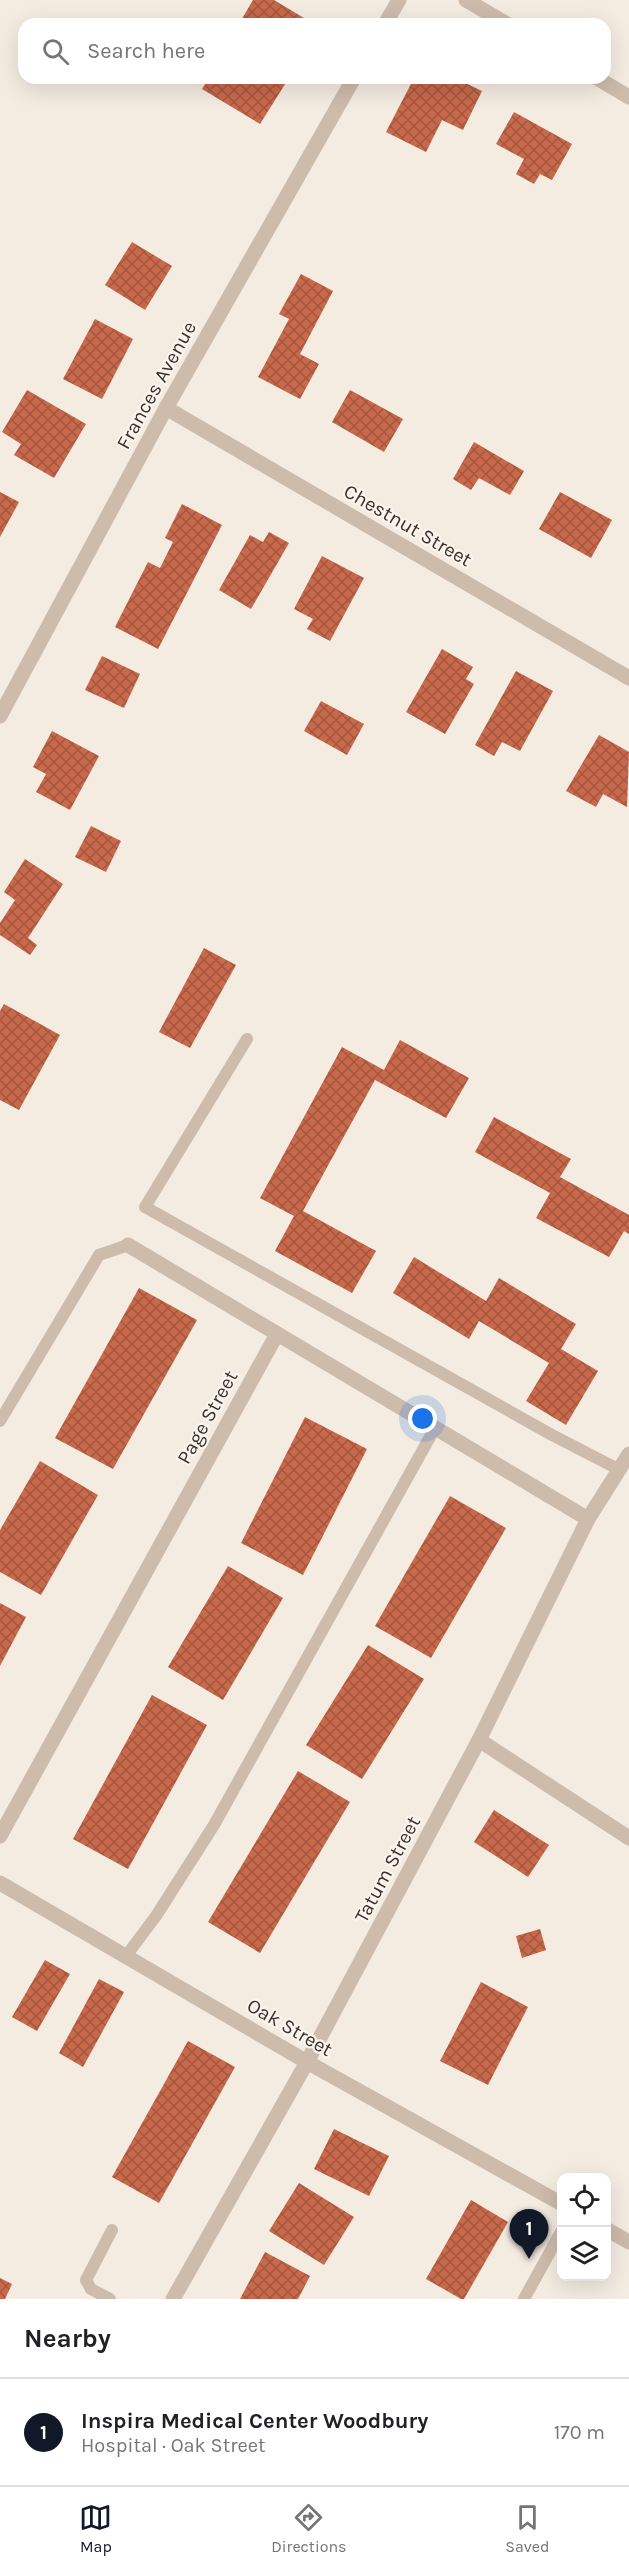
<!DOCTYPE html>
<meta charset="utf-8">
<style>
body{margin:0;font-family:Karla,sans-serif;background:#f2f2f2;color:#202124}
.controls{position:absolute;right:18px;bottom:18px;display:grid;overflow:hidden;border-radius:12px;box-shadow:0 6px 24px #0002}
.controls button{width:54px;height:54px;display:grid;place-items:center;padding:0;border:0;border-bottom:2px solid #e0e0e0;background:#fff;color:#202124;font:30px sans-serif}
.you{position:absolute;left:423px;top:1419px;width:21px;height:21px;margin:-15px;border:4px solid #fff;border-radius:50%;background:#1a73e8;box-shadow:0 0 0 9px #1a73e833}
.badge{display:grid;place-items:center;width:39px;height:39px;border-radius:50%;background:#111827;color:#fff;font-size:20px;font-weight:700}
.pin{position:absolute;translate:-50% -50px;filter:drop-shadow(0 2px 3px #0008)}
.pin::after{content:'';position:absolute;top:32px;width:21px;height:18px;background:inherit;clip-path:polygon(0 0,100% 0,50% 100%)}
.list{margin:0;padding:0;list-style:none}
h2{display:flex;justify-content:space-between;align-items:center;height:78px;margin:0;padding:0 24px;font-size:26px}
h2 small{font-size:20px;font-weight:400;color:#757577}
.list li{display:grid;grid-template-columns:39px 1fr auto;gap:18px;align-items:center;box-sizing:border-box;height:108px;padding:0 24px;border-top:2px solid #e0e0e0}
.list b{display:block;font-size:22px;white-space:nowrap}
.list p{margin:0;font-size:20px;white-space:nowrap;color:#757577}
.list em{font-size:20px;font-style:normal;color:#757577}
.icon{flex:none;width:33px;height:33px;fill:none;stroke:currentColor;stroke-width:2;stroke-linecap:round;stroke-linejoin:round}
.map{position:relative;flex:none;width:629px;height:2299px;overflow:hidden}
.search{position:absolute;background:#fff;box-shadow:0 6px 24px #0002;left:18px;right:18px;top:18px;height:66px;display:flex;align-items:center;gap:15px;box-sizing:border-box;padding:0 21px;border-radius:18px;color:#757577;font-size:22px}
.sheet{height:186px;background:#fff}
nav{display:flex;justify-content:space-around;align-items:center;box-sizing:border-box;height:84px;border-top:2px solid #e0e0e0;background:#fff;font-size:16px;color:#757577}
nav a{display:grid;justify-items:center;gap:3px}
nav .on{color:#111827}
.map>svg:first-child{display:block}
.building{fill:url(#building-cross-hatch)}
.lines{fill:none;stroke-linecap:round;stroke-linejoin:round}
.service{stroke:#cdbbac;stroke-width:12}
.minor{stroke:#cdbbac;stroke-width:15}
.labels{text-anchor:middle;stroke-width:4.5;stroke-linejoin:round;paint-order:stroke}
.street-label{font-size:20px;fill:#3b302b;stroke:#fbf5ee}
</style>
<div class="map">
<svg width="629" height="2299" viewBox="0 0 629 2299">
<defs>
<pattern id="building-cross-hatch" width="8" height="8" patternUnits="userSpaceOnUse" patternTransform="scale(1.5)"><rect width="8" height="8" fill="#c8694b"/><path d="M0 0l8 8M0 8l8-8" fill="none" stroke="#a4573f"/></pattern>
</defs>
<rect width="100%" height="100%" fill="#f4ebe1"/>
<g class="building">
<path d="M253,0H274L314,24H242L240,22Z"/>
<path d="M209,78H283L287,81L260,124L202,89Z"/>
<path d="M414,78H455L482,91L463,130L442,120L426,152L386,132Z"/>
<path d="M514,112L572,144L552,180L540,174L534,184L516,174L524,159L496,144Z"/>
<path d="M132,242L172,266L145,310L105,285Z"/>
<path d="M301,274L333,291L300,354L319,364L300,399L258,377L289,319L279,314Z"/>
<path d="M95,319L133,339L102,399L63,379Z"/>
<path d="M27,390L86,424L54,478L14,455L21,444L2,432Z"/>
<path d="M350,390L403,419L384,452L332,422Z"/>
<path d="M474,442L524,471L510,495L479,478L471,490L453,479Z"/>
<path d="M0,492L19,502L0,537Z"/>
<path d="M560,492L612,520L591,558L539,529Z"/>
<path d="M182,504L222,525L158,649L115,627L148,562L160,568L173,542L165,538Z"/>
<path d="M269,532L289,543L251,609L219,590L250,535L263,542Z"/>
<path d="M322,556L364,578L330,641L307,629L313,619L294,609Z"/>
<path d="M442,649L473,667L466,679L474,684L445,734L406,712Z"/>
<path d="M102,656L140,674L124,708L85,690Z"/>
<path d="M516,671L553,691L520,751L502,742L494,756L475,745Z"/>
<path d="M321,701L364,724L347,755L304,731Z"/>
<path d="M52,731L99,756L70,810L36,792L46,774L33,767Z"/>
<path d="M599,735L629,752L627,807L603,794L596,807L566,791Z"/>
<path d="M91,826L121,841L106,872L75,857Z"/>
<path d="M25,859L63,884L28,938L37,945L30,955L0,935V923L15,900L4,892Z"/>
<path d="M204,948L236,965L190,1048L159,1032Z"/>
<path d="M4,1004L60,1035L19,1110L0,1100V1011Z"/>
<path d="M400,1040L469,1078L446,1118L375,1080L303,1211L376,1251L352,1293L275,1251L294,1216L260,1198L342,1047L384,1070Z"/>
<path d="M494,1117L571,1159L560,1177L629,1215V1234L624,1231L609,1257L536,1218L550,1193L475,1152Z"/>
<path d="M414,1257L486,1301L499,1278L576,1324L561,1349L598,1371L566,1425L526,1401L549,1363L479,1321L469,1339L393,1293Z"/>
<path d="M139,1288L197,1320L113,1469L55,1438Z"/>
<path d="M305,1417L367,1449L303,1575L241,1543Z"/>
<path d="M40,1461L98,1495L41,1595L0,1572V1530Z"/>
<path d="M450,1496L506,1528L431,1658L375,1626Z"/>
<path d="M228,1566L283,1598L223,1700L168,1667Z"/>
<path d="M0,1603L26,1617L0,1666Z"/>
<path d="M368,1645L424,1679L362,1779L306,1745Z"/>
<path d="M152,1695L207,1725L128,1869L73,1839Z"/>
<path d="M298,1771L350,1802L260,1953L208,1922Z"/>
<path d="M494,1810L549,1845L528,1877L474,1842Z"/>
<path d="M540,1929L546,1950L522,1958L516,1936Z"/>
<path d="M45,1960L70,1974L37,2031L12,2017Z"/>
<path d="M99,1979L124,1992L83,2067L59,2053Z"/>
<path d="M481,1982L528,2007L488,2085L440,2061Z"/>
<path d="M188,2041L235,2067L159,2203L112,2177Z"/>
<path d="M334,2129L389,2156L369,2196L314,2169Z"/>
<path d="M299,2183L354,2217L324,2265L269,2231Z"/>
<path d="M471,2200L508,2222L464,2299H461L426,2279Z"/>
<path d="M265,2252L310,2276L298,2299H240Z"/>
<path d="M0,2278L12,2284L5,2299H0Z"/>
</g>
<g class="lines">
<g class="service">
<path d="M247,1039L145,1207L552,1435L620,1470"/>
<path d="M0,1421L99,1255L128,1245"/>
<path d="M126,1956L156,1916L214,1825L435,1428"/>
<path d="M110,2299L91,2289L86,2280L112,2230"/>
<path d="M524,2299L562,2230"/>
</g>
<g class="minor">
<path d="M466,0L507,24"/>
<path d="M385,24L399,0"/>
<path d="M597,78L629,97"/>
<path d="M166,408L629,678"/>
<path d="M0,716L166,408L354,78"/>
<path d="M128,1245L588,1519"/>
<path d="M479,1740L629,1838"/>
<path d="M0,1836L277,1334"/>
<path d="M0,1883L307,2062L562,2204"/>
<path d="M606,2229L629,2242"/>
<path d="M173,2299L307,2062L479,1740L588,1519L629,1454"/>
</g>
</g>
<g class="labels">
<g class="street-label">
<text transform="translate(156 385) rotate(-61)" y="7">Frances Avenue</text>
<text transform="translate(408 525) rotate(30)" y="7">Chestnut Street</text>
<text transform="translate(207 1417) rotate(-61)" y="7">Page Street</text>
<text transform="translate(387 1869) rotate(-62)" y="7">Tatum Street</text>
<text transform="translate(290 2027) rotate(30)" y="7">Oak Street</text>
</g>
</g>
</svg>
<div class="controls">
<button><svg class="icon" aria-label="locate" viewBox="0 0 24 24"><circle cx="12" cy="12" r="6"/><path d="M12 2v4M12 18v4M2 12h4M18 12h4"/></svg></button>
<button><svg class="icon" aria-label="layers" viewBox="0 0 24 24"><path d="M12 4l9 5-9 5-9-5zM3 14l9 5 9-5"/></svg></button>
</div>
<div class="you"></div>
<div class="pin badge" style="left:529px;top:2259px">1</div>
<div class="search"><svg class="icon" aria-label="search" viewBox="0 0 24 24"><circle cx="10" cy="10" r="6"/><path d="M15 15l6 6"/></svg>Search here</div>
</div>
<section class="sheet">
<h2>Nearby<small></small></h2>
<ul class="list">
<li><span class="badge">1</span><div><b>Inspira Medical Center Woodbury</b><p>Hospital · Oak Street</p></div><em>170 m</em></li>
</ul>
</section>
<nav>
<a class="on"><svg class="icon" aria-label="map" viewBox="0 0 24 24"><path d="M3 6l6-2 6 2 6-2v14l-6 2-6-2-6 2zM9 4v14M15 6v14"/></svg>Map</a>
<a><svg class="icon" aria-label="directions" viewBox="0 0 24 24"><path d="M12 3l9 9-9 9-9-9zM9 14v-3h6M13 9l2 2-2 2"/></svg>Directions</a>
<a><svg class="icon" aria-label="saved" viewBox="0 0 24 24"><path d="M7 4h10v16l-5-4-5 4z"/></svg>Saved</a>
</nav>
